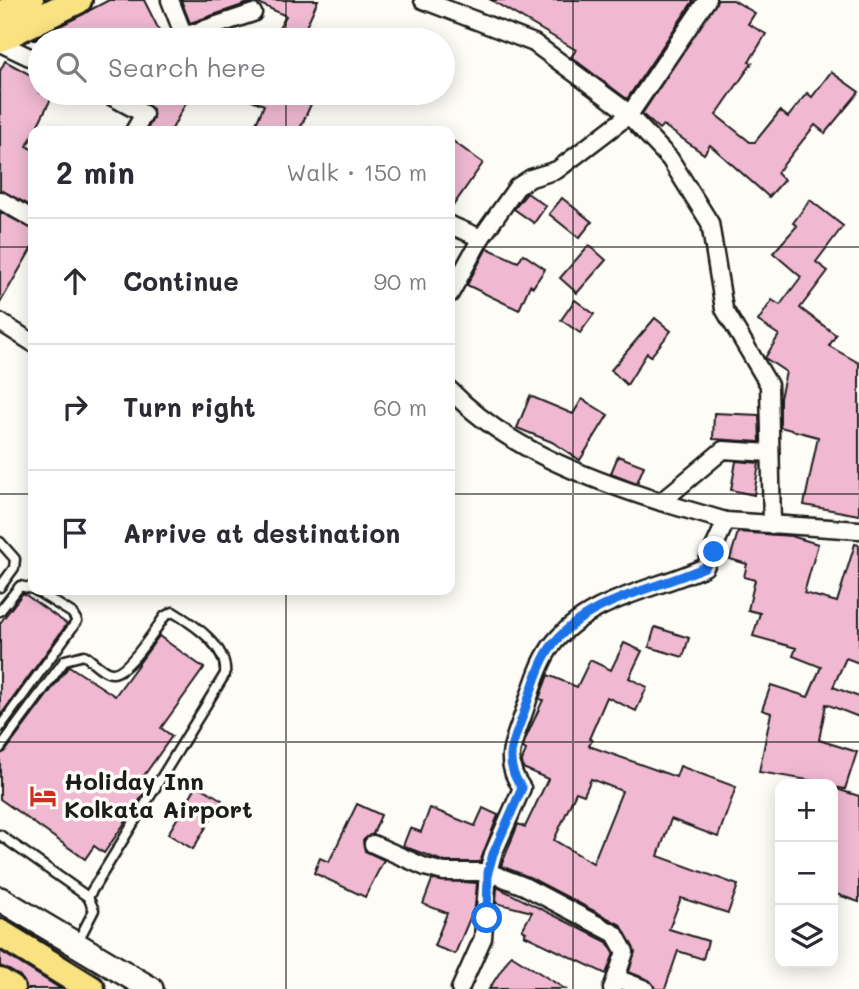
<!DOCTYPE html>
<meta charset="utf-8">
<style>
body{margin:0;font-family:Mali,sans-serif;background:#f2f2f3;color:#2b2b33}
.controls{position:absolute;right:21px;bottom:21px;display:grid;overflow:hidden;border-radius:14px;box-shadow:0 4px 18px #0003}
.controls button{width:63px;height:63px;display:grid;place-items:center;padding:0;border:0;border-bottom:2px solid #e1e1e2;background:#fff;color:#2b2b33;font:35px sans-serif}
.stop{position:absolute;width:21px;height:21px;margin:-16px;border:5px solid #1a73e8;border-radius:50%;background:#fff}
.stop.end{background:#1a73e8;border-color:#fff;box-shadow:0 2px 7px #0008}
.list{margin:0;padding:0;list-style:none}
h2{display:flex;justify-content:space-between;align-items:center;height:91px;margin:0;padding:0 28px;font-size:30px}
h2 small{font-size:23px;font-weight:400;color:#7c7c81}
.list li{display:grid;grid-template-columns:46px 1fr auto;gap:21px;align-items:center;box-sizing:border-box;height:126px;padding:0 28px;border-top:2px solid #e1e1e2}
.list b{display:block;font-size:26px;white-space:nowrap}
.list em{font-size:23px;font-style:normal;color:#7c7c81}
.icon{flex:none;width:38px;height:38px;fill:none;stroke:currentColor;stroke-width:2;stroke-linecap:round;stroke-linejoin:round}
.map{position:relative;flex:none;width:859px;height:989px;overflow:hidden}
.search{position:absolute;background:#fff;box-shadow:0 4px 18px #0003;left:28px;top:28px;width:427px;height:77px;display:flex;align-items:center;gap:18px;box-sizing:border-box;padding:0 24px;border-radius:38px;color:#7c7c81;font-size:26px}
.panel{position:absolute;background:#fff;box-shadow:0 4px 18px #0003;left:28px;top:126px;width:427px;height:469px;border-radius:14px}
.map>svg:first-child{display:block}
.building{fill:#f0b9d1;stroke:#1c1c1c;stroke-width:2;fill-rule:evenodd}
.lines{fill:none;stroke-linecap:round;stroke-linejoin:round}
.lane-casing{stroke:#1c1c1c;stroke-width:13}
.street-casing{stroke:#1c1c1c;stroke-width:21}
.secondary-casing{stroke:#1c1c1c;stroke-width:28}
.primary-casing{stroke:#1c1c1c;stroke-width:32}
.lane{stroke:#fdfcf7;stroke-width:8}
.street{stroke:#fdfcf7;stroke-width:16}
.secondary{stroke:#fdfcf7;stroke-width:23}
.primary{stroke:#f8e281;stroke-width:26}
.route{stroke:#1a73e8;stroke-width:9}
.grid{fill:none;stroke:#1c1c1c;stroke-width:2;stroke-opacity:0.55}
.labels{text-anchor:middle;stroke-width:7;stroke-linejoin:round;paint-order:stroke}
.poi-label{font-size:24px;font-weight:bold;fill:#1c1c1c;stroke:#fdfcf7;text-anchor:start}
</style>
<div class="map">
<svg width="859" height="989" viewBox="0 0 859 989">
<rect width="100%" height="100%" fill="#fdfcf7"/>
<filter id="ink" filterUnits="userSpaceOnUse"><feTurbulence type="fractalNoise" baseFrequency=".0143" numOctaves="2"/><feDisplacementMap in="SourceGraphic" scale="14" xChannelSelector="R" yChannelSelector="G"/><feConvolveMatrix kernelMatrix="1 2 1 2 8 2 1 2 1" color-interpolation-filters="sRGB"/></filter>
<g filter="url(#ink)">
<g class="building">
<path d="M109,0H144L164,40H33Z"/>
<path d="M181,0H318L300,40H272L286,16L254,1L190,23Z"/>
<path d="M491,0H692L693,1L627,99L571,57L576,50Z"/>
<path d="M717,0H733L755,13L748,24L766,34L749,62L752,63L716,115L750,142H755L780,111L788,117L807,93L812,97L831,72L859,92L825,133L815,125L777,173L784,180L769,197L710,145L704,154L663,125L659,129L642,114Z"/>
<path d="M5,61L40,80V93L53,95L27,146L33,150V207L0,190V71Z"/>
<path d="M127,93H191L171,131H146L153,119V109Z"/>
<path d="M235,93H316L299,131H253L264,105Z"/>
<path d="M450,139L483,163L450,210Z"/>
<path d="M527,193L546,206L534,223L514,209Z"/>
<path d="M562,198L592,222L579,238L549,214Z"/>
<path d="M810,200L843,226L816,262L828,271L800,308L836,335L829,346L859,363V515L804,505L818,437L780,427V398L786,372L765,358L779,335L758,321L772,300L780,305L801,277L773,253L797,226L793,223Z"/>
<path d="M0,212L33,229V246L0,303Z"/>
<path d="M589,245L606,260L577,293L560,278Z"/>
<path d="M487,248L518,262L523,254L545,269L533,287L530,285L519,310L467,285Z"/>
<path d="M575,300L594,314L580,333L561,320Z"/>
<path d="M655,318L671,331L651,356L647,353L627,385L611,370Z"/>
<path d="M530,396L573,414L582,399L608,415L580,460L552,442L517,428Z"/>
<path d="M714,413L759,415L760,442L713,439Z"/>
<path d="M618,456L644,466L637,483L611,473Z"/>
<path d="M736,461L759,463L754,495L731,490Z"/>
<path d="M738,532L791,536L818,544L804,593L837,602L855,544L859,545V663L846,658L833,687L859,697V717L826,704L819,740L857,752L845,789L833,787V784L759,772L771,713L762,710L771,685L808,697L821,667L793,656L796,648L753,636L760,613L748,610L755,580L744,577L747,564L730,559Z"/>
<path d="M23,593L67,624L0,716V623Z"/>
<path d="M655,627L689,638L683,657L649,647Z"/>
<path d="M159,636L204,668L161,728L172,736L143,777L151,782L133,811L104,853L94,846L85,859L0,799V754L5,752L69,666L115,696Z"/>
<path d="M624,643L642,651L629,678L647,687L636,711L607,697L589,739L592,740L589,746L676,777L680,766L736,787L718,837L671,819L658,856L738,885L728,913L681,898L669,929L708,941L703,959L678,951L665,989H655L649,980L629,972L635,951L621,925L529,877L501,866L518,824L525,827L548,779L523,768L522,761L526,750L523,748L525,740L543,700L539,699L548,675L577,687L590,660L611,670ZM591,779L622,791L593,863L554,840L576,792L584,795Z"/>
<path d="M197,785L222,800L193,849L168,834Z"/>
<path d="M833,788L859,796V902L833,893Z"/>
<path d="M357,804L381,815L373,834L363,840L365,851L384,860L365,897L314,873L320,858L329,862Z"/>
<path d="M430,808L475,826L483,808L498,815L480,862H445L403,846L410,828L421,832Z"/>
<path d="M432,880L477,883L475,906L455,954L434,946L447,913L423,904Z"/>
<path d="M497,887L607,942L614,953L606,974L524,935L526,932L522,930L532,912L496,903Z"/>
<path d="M0,951L61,989H27L20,976L0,966Z"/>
<path d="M511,955L565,989H489Z"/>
</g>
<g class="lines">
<g class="lane-casing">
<g id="lane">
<path d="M0,542L15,559L14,568L0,587"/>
<path d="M0,611L20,586L33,589"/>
<path d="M0,727L77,621L72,613L35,590"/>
<path d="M0,748L65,660L84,655C92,660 103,673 112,673C128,674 156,628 165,616L173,612C195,625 228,647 225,674L88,897"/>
<path d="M0,835L88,897L94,910L77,943"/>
</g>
</g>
<g class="street-casing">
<g id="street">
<path d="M170,0L184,36L177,40"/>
<path d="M423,0L534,43L622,108L670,159L710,223L724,309L769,385L772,525"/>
<path d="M184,36L253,13"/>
<path d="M0,43L40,62"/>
<path d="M105,93L144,114L134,131"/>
<path d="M0,200L33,219"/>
<path d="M450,225L481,238L450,294"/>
<path d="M481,238L517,187L531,178L557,170L629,115L707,0"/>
<path d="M0,322L33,343"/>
<path d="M450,390C506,448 586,478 661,502L723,450L770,453"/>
<path d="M661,502L726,521L859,530"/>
<path d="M373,844L425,867L444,872H488L524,886L615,934L625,952L612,989"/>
<path d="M616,978L645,989"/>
<path d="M460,989L483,938L488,872L493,854L522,788C503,763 512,745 522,718C530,696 537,667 550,648C586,598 653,591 705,567L726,521"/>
</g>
</g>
<g class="secondary-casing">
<path id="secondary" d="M0,899L151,989"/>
</g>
<g class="primary-casing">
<g id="primary">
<path d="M0,15L30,0"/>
<path d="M0,38L78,0"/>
<path d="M0,933L91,989"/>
<path d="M0,982L11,989"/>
</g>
</g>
<use href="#lane" class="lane"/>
<use href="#street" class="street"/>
<use href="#secondary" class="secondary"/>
<use href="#primary" class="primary"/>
</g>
</g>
<g class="lines" filter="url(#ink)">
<path class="route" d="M487,918L488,872L493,854L522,788C503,763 512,745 522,718C530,696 537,667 550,648C586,598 653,591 705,567L714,552"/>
</g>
<path class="grid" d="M286,0V40M573,0V989M286,93V131M0,247H33M450,247H859M0,494H33M450,494H859M286,590V989M0,742H859"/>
<defs>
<g id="hotel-bare" transform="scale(2.1)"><path d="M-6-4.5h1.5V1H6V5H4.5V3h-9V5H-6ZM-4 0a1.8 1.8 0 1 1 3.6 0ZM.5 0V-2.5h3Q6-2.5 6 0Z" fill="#c8321e" stroke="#fdfcf7" stroke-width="2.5" paint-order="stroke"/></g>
</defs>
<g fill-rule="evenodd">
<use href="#hotel-bare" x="43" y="796"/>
</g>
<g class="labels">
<g class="poi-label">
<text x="64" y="790">Holiday Inn<tspan x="64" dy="28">Kolkata Airport</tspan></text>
</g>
</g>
</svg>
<div class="controls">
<button>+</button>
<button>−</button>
<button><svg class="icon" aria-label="layers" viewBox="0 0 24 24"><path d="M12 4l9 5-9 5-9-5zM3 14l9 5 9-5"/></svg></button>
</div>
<div class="stop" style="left:487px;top:918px"></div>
<div class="stop end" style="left:714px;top:552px"></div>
<div class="search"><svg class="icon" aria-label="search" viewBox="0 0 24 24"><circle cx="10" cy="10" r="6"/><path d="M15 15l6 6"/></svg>Search here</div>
<section class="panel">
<h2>2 min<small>Walk · 150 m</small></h2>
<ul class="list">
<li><svg class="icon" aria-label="ahead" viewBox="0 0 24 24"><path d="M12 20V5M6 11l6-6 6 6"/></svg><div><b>Continue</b></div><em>90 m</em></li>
<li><svg class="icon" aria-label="right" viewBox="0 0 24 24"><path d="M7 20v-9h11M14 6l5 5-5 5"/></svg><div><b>Turn right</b></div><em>60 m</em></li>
<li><svg class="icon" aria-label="arrive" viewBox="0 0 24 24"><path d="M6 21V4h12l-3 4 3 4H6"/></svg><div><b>Arrive at destination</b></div></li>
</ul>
</section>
</div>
